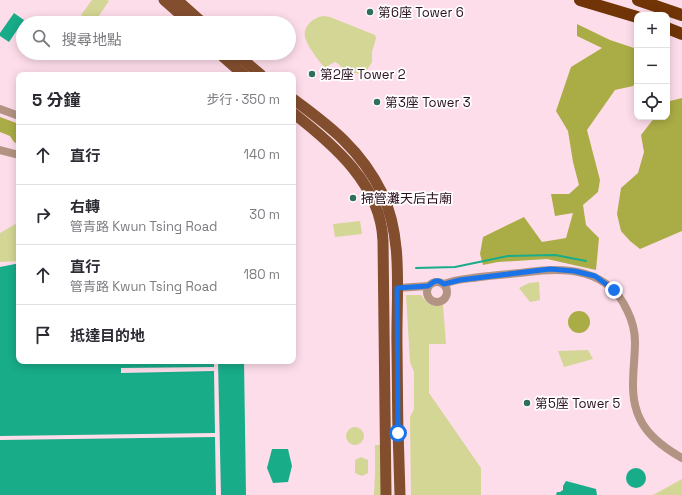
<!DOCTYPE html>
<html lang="zh-TW">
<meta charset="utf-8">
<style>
body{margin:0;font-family:"Space Grotesk","Noto Sans TC",sans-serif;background:#f7f7f7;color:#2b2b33}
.controls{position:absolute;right:12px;top:12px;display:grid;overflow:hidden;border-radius:8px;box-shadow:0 2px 10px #0003}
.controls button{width:36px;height:36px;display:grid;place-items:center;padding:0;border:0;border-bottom:1px solid #e1e1e2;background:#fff;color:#2b2b33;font:20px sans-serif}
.stop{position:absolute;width:12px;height:12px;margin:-9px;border:3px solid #1a73e8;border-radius:50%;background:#fff}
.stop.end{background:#1a73e8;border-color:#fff;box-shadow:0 1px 4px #0008}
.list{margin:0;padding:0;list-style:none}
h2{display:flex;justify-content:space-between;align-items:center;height:52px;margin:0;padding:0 16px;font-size:17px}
h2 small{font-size:13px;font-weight:400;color:#7c7c81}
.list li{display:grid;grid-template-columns:26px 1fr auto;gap:12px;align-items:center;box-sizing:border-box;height:60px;padding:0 16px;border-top:1px solid #e1e1e2}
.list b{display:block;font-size:15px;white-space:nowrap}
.list p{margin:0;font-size:13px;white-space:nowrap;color:#7c7c81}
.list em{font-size:13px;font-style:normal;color:#7c7c81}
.icon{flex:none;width:22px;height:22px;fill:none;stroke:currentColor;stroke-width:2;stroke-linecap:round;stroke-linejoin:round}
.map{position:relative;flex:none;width:682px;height:495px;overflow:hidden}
.search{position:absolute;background:#fff;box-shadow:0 2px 10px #0003;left:16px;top:16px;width:280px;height:44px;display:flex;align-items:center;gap:10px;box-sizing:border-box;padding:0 14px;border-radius:22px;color:#7c7c81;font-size:15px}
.panel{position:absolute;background:#fff;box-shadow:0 2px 10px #0003;left:16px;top:72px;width:280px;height:292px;border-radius:8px}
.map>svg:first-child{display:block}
.green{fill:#d3d694}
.forest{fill:#aaad45}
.water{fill:#18ac89}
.pier{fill:#feddeb}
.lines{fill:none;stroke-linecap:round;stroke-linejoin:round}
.stream{stroke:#18ac89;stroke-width:2}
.minor{stroke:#b39483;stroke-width:8}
.primary{stroke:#834e2e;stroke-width:11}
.motorway{stroke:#713407;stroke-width:12}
.route{stroke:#1a73e8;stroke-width:5}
.poi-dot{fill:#306f5c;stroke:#fff;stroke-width:1.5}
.labels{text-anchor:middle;stroke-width:3.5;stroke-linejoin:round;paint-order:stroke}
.poi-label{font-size:13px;fill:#2b0f1d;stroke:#fff;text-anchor:start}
</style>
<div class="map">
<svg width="682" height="495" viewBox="0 0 682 495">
<rect width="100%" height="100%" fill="#feddeb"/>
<g class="green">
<path d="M92,0H107L109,1L94,23L81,15Z"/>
<path d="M323,16L330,17L375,35L376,38L372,52V62L365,73C359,75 348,72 343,68C340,66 339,64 335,62L329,65L327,72C321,62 310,51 306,40C301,28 312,18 323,16Z"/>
<path d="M360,221L362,234L335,237L333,224Z"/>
<path d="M19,222V261L0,262V233Z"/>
<path d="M539,282L540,300L530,302L519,288L529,283Z"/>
<path d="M406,295H421C429,305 429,307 443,305L446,344H429V393L481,468V495H411L410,417L414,409V372L410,362Z"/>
<path d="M588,350L593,359L564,367L558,351Z"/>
<circle cx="355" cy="436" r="9"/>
<path d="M375,445H381L382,495H374L375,472Z"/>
<path d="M361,457L368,460V473L362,476L355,473V460Z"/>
<path d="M682,479V495H653Z"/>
</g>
<g class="forest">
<path d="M577,24L610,40L637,49V81L633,86L615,90L587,130L600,180L598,192L583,205L586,225L599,238L596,270L547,259L498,262L483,265L480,254L483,237L524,217L542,242L566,238L573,213L555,216L551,194H569L579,185L573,162L568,131L556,111L571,67L602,48L577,36Z"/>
<path d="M682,98V231L640,249L630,241L621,231L617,214L621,188L638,173L644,152L641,135L655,117H667V104L670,101Z"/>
<path d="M0,117L19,124V145L14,142L10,136L0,132Z"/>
<circle cx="579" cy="322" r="11"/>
</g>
<g class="water">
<path d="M14,13L24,20L9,42L0,36V33Z"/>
<path d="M15,264H19V361H244L246,495H0V267Z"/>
<path d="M272,449H288L292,466L288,482L273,483L267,468Z"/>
<circle cx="636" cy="478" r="10"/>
<path d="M566,481L596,489L597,495H556L557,492H560L563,490V486Z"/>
</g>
<path class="pier" d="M214,361H218L221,495H216L215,437L0,440V436L215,433L214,371L121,373V368L214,367Z"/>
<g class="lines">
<path class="stream" d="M416,268L455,267L508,256L555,255L586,261"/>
<g class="minor">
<path d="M0,109L19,116"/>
<path d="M0,150L19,155"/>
<circle cx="437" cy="292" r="10"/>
<path d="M444,284C455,279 468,279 480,277C496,275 512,274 528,272C567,267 608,269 627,310C632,320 635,330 635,342C635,368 628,395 640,419C648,436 666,449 682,458"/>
<path d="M397,288L428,286"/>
</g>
<g class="primary">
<path d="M164,0L190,23"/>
<path d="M177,0L203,23"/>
<path d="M219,53L244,75"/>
<path d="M235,53L261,75"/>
<path d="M293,99C330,126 361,150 382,193C404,239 396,296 397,346C397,396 398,445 400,495"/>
<path d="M293,113C334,145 381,185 383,241L386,495"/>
</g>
<g class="motorway">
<path d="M580,0L637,17"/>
<path d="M638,0L682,15"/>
<path d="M667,28L682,34"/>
</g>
</g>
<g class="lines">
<path class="route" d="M398,433L397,288L428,286L435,281H439L444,284L460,280L550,269L574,271L595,276L614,290"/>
</g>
<g class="poi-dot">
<circle cx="370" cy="12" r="4"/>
<circle cx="312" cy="74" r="4"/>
<circle cx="377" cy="102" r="4"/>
<circle cx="353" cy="198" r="4"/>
<circle cx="527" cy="403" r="4"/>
</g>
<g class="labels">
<g class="poi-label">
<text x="378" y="17">第6座 Tower 6</text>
<text x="320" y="79">第2座 Tower 2</text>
<text x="385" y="107">第3座 Tower 3</text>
<text x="361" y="203">掃管灘天后古廟</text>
<text x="535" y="408">第5座 Tower 5</text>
</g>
</g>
</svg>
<div class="controls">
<button>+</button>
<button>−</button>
<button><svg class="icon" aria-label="locate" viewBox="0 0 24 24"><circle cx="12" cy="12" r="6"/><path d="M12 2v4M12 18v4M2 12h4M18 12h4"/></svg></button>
</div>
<div class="stop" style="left:398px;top:433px"></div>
<div class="stop end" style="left:614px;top:290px"></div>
<div class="search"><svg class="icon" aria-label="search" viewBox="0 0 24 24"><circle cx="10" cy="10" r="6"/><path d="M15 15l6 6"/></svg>搜尋地點</div>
<section class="panel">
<h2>5 分鐘<small>步行 · 350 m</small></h2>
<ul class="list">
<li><svg class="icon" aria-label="ahead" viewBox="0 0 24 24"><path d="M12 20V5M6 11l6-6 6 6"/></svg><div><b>直行</b></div><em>140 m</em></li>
<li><svg class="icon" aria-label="right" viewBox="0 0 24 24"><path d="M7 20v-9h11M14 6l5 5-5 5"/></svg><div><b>右轉</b><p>管青路 Kwun Tsing Road</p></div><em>30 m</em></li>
<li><svg class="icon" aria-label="ahead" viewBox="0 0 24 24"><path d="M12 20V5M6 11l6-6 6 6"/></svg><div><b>直行</b><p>管青路 Kwun Tsing Road</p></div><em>180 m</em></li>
<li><svg class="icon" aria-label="arrive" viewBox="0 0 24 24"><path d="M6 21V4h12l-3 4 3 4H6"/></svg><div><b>抵達目的地</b></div></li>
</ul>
</section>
</div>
